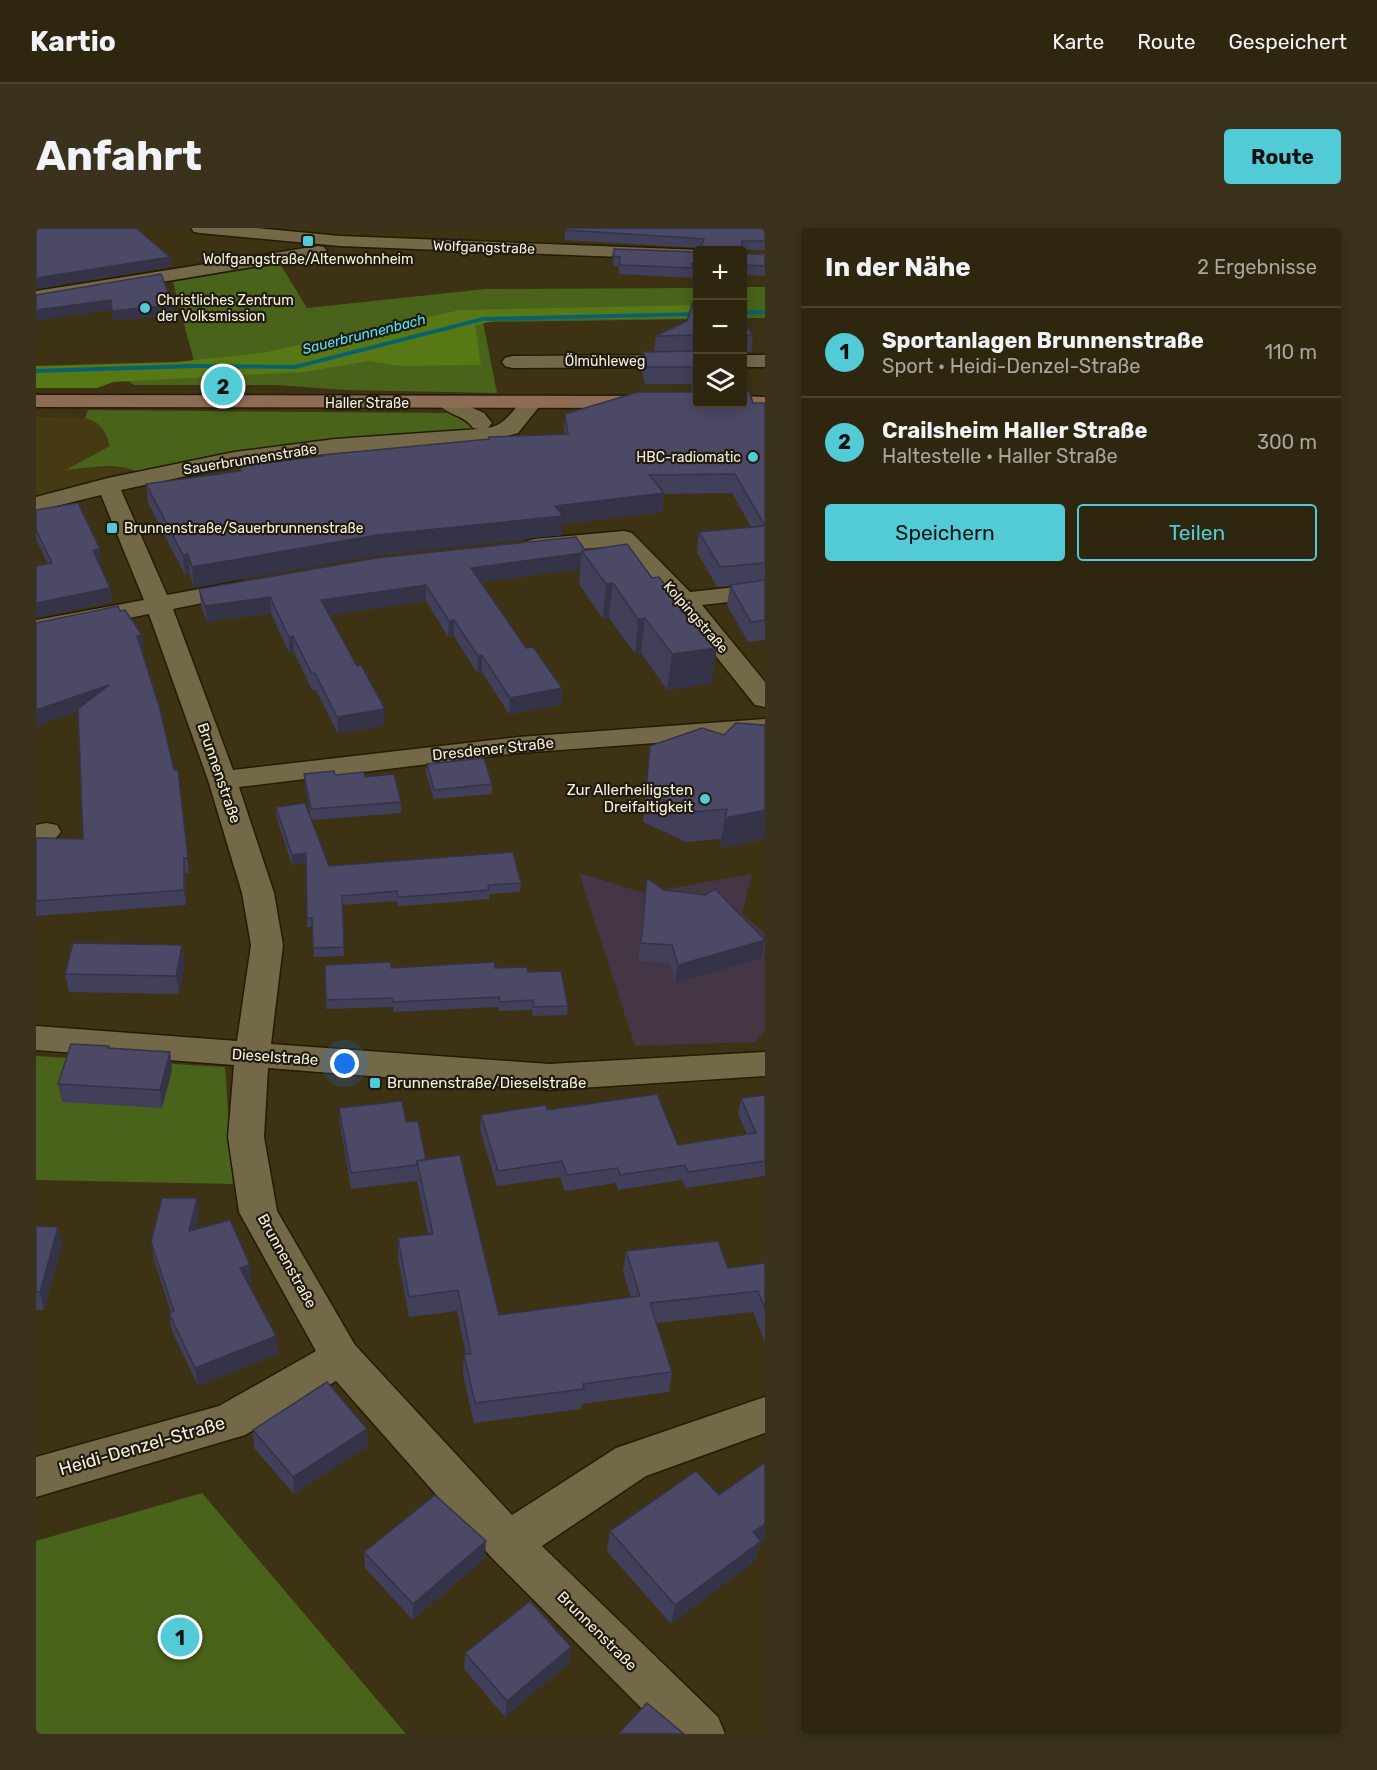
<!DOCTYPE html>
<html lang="de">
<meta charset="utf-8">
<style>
body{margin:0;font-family:Rubik,sans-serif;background:#3a321d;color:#f1f3f6}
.controls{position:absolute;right:18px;top:18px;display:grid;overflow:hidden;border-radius:6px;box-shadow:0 3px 15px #0003}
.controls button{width:54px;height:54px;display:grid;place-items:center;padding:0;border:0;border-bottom:2px solid #49432f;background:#2e260f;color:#f1f3f6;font:30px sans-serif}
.you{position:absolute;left:309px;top:836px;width:21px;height:21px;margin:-15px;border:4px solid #fff;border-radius:50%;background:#1a73e8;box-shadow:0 0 0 9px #1a73e833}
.badge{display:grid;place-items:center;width:39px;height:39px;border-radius:50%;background:#52cbd7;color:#111;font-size:20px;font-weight:700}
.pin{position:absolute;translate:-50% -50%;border:3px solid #fff;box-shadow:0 2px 6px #0006}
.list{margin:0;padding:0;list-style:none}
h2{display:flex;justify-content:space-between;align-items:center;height:78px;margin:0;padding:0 24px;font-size:26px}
h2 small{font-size:20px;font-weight:400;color:#a7a59e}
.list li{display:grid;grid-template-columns:39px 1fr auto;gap:18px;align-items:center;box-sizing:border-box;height:90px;padding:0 24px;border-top:2px solid #49432f}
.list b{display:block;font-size:22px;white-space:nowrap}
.list p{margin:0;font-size:20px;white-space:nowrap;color:#a7a59e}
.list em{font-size:20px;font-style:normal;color:#a7a59e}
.actions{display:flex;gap:12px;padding:18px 24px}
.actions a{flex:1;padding:14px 0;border:2px solid #52cbd7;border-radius:6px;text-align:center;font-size:21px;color:#52cbd7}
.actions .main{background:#52cbd7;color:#111}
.icon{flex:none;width:33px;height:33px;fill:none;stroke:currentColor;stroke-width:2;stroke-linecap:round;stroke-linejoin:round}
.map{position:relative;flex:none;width:729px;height:1506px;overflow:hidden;border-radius:6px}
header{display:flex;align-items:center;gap:36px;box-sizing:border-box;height:84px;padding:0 30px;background:#2e260f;border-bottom:2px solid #49432f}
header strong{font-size:28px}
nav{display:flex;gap:33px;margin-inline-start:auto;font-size:21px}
.intro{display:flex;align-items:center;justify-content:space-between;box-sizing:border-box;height:144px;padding:0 36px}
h1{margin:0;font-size:42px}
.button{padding:15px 27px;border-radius:6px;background:#52cbd7;color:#111;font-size:21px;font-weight:700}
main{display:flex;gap:36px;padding:0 36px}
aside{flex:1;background:#2e260f;border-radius:6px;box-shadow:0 3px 15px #0003}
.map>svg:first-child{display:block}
.built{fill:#463a12}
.education{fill:#443644}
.green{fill:#49641a}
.forest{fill:#567815}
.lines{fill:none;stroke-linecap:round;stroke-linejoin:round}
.stream{fill:#08626e;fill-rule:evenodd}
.minor-casing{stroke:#241b00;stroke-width:3}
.secondary-casing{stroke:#241b00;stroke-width:3}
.minor{fill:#736949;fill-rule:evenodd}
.secondary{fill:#8d6c56;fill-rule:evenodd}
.wall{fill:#413f59}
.shaded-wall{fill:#353348}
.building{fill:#4c4967;stroke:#353348;stroke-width:1.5}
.poi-dot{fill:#52cbd7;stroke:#201b0e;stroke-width:2}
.labels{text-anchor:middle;stroke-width:4.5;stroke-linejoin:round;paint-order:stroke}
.far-street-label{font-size:14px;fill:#f6f1de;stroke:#201b0e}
.far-poi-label{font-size:14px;fill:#f6f1de;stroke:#201b0e;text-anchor:start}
.far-water-label{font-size:14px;font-style:italic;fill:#52e6fc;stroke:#201b0e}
.street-label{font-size:15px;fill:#f6f1de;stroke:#201b0e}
.poi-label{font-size:15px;fill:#f6f1de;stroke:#201b0e;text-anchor:end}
.near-street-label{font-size:18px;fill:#f6f1de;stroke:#201b0e}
</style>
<header>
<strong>Kartio</strong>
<nav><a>Karte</a><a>Route</a><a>Gespeichert</a></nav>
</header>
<div class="intro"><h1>Anfahrt</h1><a class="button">Route</a></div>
<main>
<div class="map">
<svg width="729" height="1506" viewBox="0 0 729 1506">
<rect width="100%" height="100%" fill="#3d3314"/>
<path class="built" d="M0,189L49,190L62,194L69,202L74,218L32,242L70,239L101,241L0,267Z"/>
<path class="education" d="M543,645L608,665L716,646L706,686L729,705V802L720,814L599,818Z"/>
<g class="green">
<path d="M244,36L271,80L450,61L661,60V91L447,94L461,165L309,162L241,157H98L84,147L160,141L137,54Z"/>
<path d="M706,59H729V90H707Z"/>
<path d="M52,182L411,185L425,188L444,200L441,205L299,218L109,249C90,232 54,240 30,242L74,218C69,202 66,195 49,190Z"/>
<path d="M0,828L189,839L197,956L0,952Z"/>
<path d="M166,1265L370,1506H0V1313Z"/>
</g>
<path class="forest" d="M661,77V90L463,92L439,97L445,137L364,138L332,133L268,144L77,154L61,160H0V138L140,134L226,125L424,82Z"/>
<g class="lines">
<g class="stream">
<path d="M729,82V86L706,87V83Z"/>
<path d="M662,84V88L447,93L259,141L159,140L0,145V141L159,136L259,137L447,89Z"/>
</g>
<g class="minor-casing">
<g id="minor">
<path d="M155,0H220L304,8L665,22H662V32L304,18L164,5L158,4Z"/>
<path d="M282,18L288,19L291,23L288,27L0,75V63Z"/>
<path d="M662,127V139L476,140L469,138L466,134L469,130L476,128Z"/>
<rect x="706" y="127" width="23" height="12"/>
<path d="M412,169L448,185L456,195L452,200C477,196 480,165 503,171L506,175L482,205L460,211L415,217L299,225L198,238L85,262L131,367L207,353L216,355L219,360L216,365L137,381L197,542L483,509L729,491V507L483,525L203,559L238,665L247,717L235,816L513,836L729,824V848L513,862L232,840L228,909L241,983L319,1117L476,1287L580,1220L729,1169V1205L610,1248L506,1318L682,1489L689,1506H631L456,1330L300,1153L209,1207L0,1269V1229L183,1178L280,1123L203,984L192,909L198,837L0,822V798L201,813L215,717L206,665L172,552L113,386L0,408V392L108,372L65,267L0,283V269L72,250L198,224L299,211L443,201L437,200C429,187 410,187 402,175L405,171Z"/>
<path d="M588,303L596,305L654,364L729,356V370L666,377L729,454V479L719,477L639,377L582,318L499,325L491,323L487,318L491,313L499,311Z"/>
<path d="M10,595L21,597L25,604L11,620L0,622V597Z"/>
</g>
</g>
<g class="secondary-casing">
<g id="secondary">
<path d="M0,167L662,168V176H671L662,180L0,179Z"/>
<path d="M706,168L729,169V181L699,178L697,176H706Z"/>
</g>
</g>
<use href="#minor" class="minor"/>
<use href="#secondary" class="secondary"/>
</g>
<g class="wall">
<path d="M529,0H729V22H664V20L529,12Z"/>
<path d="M578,21L662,24V46H657V50L583,46V38H577Z"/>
<path d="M706,26H729V48L706,47Z"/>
<path d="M662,58V176L729,175V412L712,414L691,377L694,358L681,359L661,324L663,304L715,299L696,265L628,266L626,284L526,296V307L341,327L158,359L154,346L149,347L112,275L110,256L204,243L203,238L528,207L529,186L655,164L656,156H609L605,142L607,124H618L620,108L651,93Z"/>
<path d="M706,93L717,107L715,124H706Z"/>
<path d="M0,282L65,335H63L74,360L76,374L0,390V338L12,336L0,311Z"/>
<path d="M549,322L676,455L631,462L605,425L599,426L573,390L567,391L543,356L544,341L445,354L525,477L473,486L446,444L441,445L418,408L412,409L390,373L293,387L349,497L302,506L280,462H276L258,424L253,425L235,385L171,394L165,377L163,361Z"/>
<path d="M84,383L108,421L105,422L138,542H142L153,645H149L150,677L0,688V610L47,611L42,483L0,498Z"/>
<path d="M729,497V611L684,620L685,611L650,614L607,594L614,518L688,507Z"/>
<path d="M391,536L456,556V566L398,571L390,545Z"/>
<path d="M268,546L329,549L365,574V585L276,592L293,638L485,655L484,664L453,666V671L394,676L362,678L361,673L306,677L308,728L278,729L277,699H271L270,634L256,637L240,588V579L275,591L269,557Z"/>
<path d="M611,650L628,662L725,730L639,755L634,735L602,733Z"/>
<path d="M146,717L149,735L143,766L33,764L29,746Z"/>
<path d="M289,737L355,740H459L492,744L532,778L531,787L497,788L496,782L463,783L462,779L357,784V779L290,781Z"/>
<path d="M73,818V820L134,824L136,842L126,880L26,874L22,856Z"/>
<path d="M729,867V948L650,960L646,952L582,962L580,955L529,963L524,949L461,958L444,902L445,887L511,882L642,917L711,906L702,886L705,870Z"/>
<path d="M303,880L370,894L390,932L463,1087L595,1070L587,1044L590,1023L692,1040L729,1035V1114L717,1084L621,1095L636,1144L633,1164L546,1176L545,1181L438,1195L427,1147L428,1126H430L421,1083L373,1089L362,1031V1010L392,1006L381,953L315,961L304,896Z"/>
<path d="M163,988L160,1001L214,1037L215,1055L212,1056L240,1108L242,1126L162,1158L136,1103L133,1085L135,1084L118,1032L115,1014Z"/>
<path d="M0,998L22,999L26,1017L8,1082H0Z"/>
<path d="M217,1202L332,1218L258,1266L218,1220Z"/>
<path d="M574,1303L725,1314L719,1333L635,1396L571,1323Z"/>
<path d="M328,1324L449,1330L377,1392L329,1340Z"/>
<path d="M535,1419L533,1435L469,1489L428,1441L429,1425Z"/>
</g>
<g class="shaded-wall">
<path d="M134,29L135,39L0,61V50Z"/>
<path d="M75,72L76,82L0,93V82Z"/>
<path d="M137,77L138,87L77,93L76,83Z"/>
<path d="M628,265L626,284L526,296V307L341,327L158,359L156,339L341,307L519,278Z"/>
<path d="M64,321L65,335L59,336L57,322Z"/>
<path d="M546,325L544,341L435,356V340Z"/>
<path d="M152,326L154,346L149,347L147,327Z"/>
<path d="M577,355L573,390L567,391L570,356Z"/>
<path d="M390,357V373L286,388L285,372Z"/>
<path d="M74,360L76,374L0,390V375Z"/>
<path d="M234,369L235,385L171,394L169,378Z"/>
<path d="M609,390L605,425L599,426L602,391Z"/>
<path d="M418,392V408L412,409L413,393Z"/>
<path d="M106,407L108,421L102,422L101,408Z"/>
<path d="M257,408L258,424L253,425V409Z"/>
<path d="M681,420L676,455L631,462L636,426Z"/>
<path d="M446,427V444L441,445L442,428Z"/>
<path d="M73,457L75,472L0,498V482Z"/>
<path d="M526,460L525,477L473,486L474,470Z"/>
<path d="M349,481V497L302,506L301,489Z"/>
<path d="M729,582V611L684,620L689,590Z"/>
<path d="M270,625V634L256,637V627Z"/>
<path d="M148,630L149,645L150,677L148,662Z"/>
<path d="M729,712L725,730L639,755L642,737Z"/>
<path d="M146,717L149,735L143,766L140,748Z"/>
<path d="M134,824L136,842L126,880L124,862Z"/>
<path d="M161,970L163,988L155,1021L153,1003Z"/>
<path d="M22,999L26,1017L8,1082L4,1064Z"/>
<path d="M214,1037L215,1055L206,1058L204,1040Z"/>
<path d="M240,1108L242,1126L162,1158L159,1140Z"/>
<path d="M331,1201L332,1218L258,1266L257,1249Z"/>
<path d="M729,1296V1311L725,1314L719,1333L635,1396L639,1377L717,1304Z"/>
<path d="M450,1313L449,1330L377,1392V1376Z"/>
<path d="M535,1419L533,1435L469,1489L471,1473Z"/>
</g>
<g class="building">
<path d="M0,0H100L134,29L0,50Z"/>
<path d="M530,0H729V13H706V22H664L668,11L530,2Z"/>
<path d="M578,21L662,24V36H655L658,40L584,37V29L577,28Z"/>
<path d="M706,26H729V38L706,37Z"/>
<path d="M125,46L137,77L76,83L75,72L0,82V67Z"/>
<path d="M662,58V107L620,108L651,93Z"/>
<path d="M706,93L717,107H706Z"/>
<path d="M662,123V139H611L607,124Z"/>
<path d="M706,163H713L717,175H729V335L684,339L663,304L729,298L699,246L613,247L628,265L519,278L527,288L341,307L156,339L152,326L147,327L110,256L205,243L203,238L287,228L286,227L453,211V209L532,206L529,186L602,164H662V176H706Z"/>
<path d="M42,275L64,321L57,322L74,360L0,375V338L16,335L0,302V282Z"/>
<path d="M540,309L549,322L546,323V325L435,340L490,420L497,419L526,460L474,470L446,427L442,428L418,392L413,393L390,357L285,372L321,438L325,437L349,481L301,489L279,445L276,446L257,408L253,409L234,369L169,378L163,361L341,330Z"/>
<path d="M591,316L616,350L623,349L650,384L653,383L681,420L636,426L609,390L602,391L577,355L570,356L546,323Z"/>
<path d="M729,352V392L715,394L694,357Z"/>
<path d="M82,378L84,383L89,382L106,407L101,408L124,481L138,542H142L152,630H148V662L0,673V610L47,611L42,481L73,457L0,482V395Z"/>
<path d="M700,495L729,497V582L689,590L691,581L655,584L610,564L614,518L666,500L688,507Z"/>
<path d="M448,530L456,556L398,562L391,536Z"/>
<path d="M298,543L299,547L328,544L329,549L358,546L365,574L275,581L268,546Z"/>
<path d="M269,575L293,638L477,624L485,655L452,657L453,662L394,667L362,669L361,663L306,668L308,719L277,720L276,690H271L270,625L256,627L240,579Z"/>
<path d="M611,650L628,662L669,667L679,661L729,712L642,737L636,717L605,715Z"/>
<path d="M37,715L146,717L140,748L29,746Z"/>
<path d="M355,734V740L458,734L459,740L491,739L492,744L525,743L532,778L498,779L497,772L464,774L463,769L357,774V770L290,772L289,737Z"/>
<path d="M35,816L73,818L72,820L134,824L124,862L22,856Z"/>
<path d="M621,866L642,917L720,905L705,870L729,867V933L652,944L649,937L584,947L582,940L531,947L526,933L462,943L445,887L510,877L511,882Z"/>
<path d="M366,873L370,894L382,893L390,932L381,933V937L315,945L303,880Z"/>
<path d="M424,927L463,1087L604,1068L590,1023L682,1013L692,1040L729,1035V1081L722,1063L614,1075L636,1144L547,1156L548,1161L439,1175L428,1126H435L422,1062L373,1069L362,1010L397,1006L381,933Z"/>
<path d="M126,970H161L153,1003L194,992L214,1037L204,1040L240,1108L159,1140L133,1085L138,1083L115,1014Z"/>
<path d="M0,998L22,999L4,1064H0Z"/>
<path d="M291,1154L331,1201L257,1249L217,1202Z"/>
<path d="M729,1234V1296L717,1304L725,1313L639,1377L574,1303L660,1243L683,1267Z"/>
<path d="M399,1267L450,1313L377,1376L328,1324Z"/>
<path d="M494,1373L535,1419L471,1473L429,1425Z"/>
<path d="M611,1475L648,1506H582Z"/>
</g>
<g class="poi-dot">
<rect x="266" y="7" width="12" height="12" rx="3"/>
<circle cx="109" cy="80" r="6"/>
<circle cx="717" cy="229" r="6"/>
<rect x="70" y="294" width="12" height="12" rx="3"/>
<circle cx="669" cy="571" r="6"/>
<rect x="333" y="849" width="12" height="12" rx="3"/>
</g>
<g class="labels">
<g class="far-street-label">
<text transform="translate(448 19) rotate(2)" y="5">Wolfgangstraße</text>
<text x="569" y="138">Ölmühleweg</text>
<text x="331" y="180">Haller Straße</text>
<text transform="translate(214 231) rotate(-9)" y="5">Sauerbrunnenstraße</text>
<text transform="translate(660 389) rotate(49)" y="5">Kolpingstraße</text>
</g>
<g class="far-poi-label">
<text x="272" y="36" text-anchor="middle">Wolfgangstraße/Altenwohnheim</text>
<text x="121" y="77">Christliches Zentrum<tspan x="121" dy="16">der Volksmission</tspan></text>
<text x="705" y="234" text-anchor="end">HBC-radiomatic</text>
<text x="88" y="305">Brunnenstraße/Sauerbrunnenstraße</text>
</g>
<g class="far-water-label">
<text transform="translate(328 106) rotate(-14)" y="5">Sauerbrunnenbach</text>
</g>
<g class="street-label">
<text transform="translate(457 521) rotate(-6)" y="5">Dresdener Straße</text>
<text transform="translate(183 545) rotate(71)" y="5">Brunnenstraße</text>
<text transform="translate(239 829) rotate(4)" y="5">Dieselstraße</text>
<text transform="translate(251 1033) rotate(61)" y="5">Brunnenstraße</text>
<text transform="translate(561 1403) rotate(45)" y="5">Brunnenstraße</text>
</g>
<g class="poi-label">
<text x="657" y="567">Zur Allerheiligsten<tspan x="657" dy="17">Dreifaltigkeit</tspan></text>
<text x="351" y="860" text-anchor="start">Brunnenstraße/Dieselstraße</text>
</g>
<g class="near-street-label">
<text transform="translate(106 1218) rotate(-16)" y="6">Heidi-Denzel-Straße</text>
</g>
</g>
</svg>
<div class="controls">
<button>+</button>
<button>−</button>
<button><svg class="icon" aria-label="layers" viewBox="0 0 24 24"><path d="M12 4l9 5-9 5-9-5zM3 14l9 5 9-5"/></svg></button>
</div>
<div class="you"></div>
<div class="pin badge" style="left:144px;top:1409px">1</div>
<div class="pin badge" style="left:187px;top:158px">2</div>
</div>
<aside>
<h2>In der Nähe<small>2 Ergebnisse</small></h2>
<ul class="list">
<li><span class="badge">1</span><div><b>Sportanlagen Brunnenstraße</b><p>Sport · Heidi-Denzel-Straße</p></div><em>110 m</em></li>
<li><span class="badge">2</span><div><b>Crailsheim Haller Straße</b><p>Haltestelle · Haller Straße</p></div><em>300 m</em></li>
</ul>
<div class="actions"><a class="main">Speichern</a><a>Teilen</a></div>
</aside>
</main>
